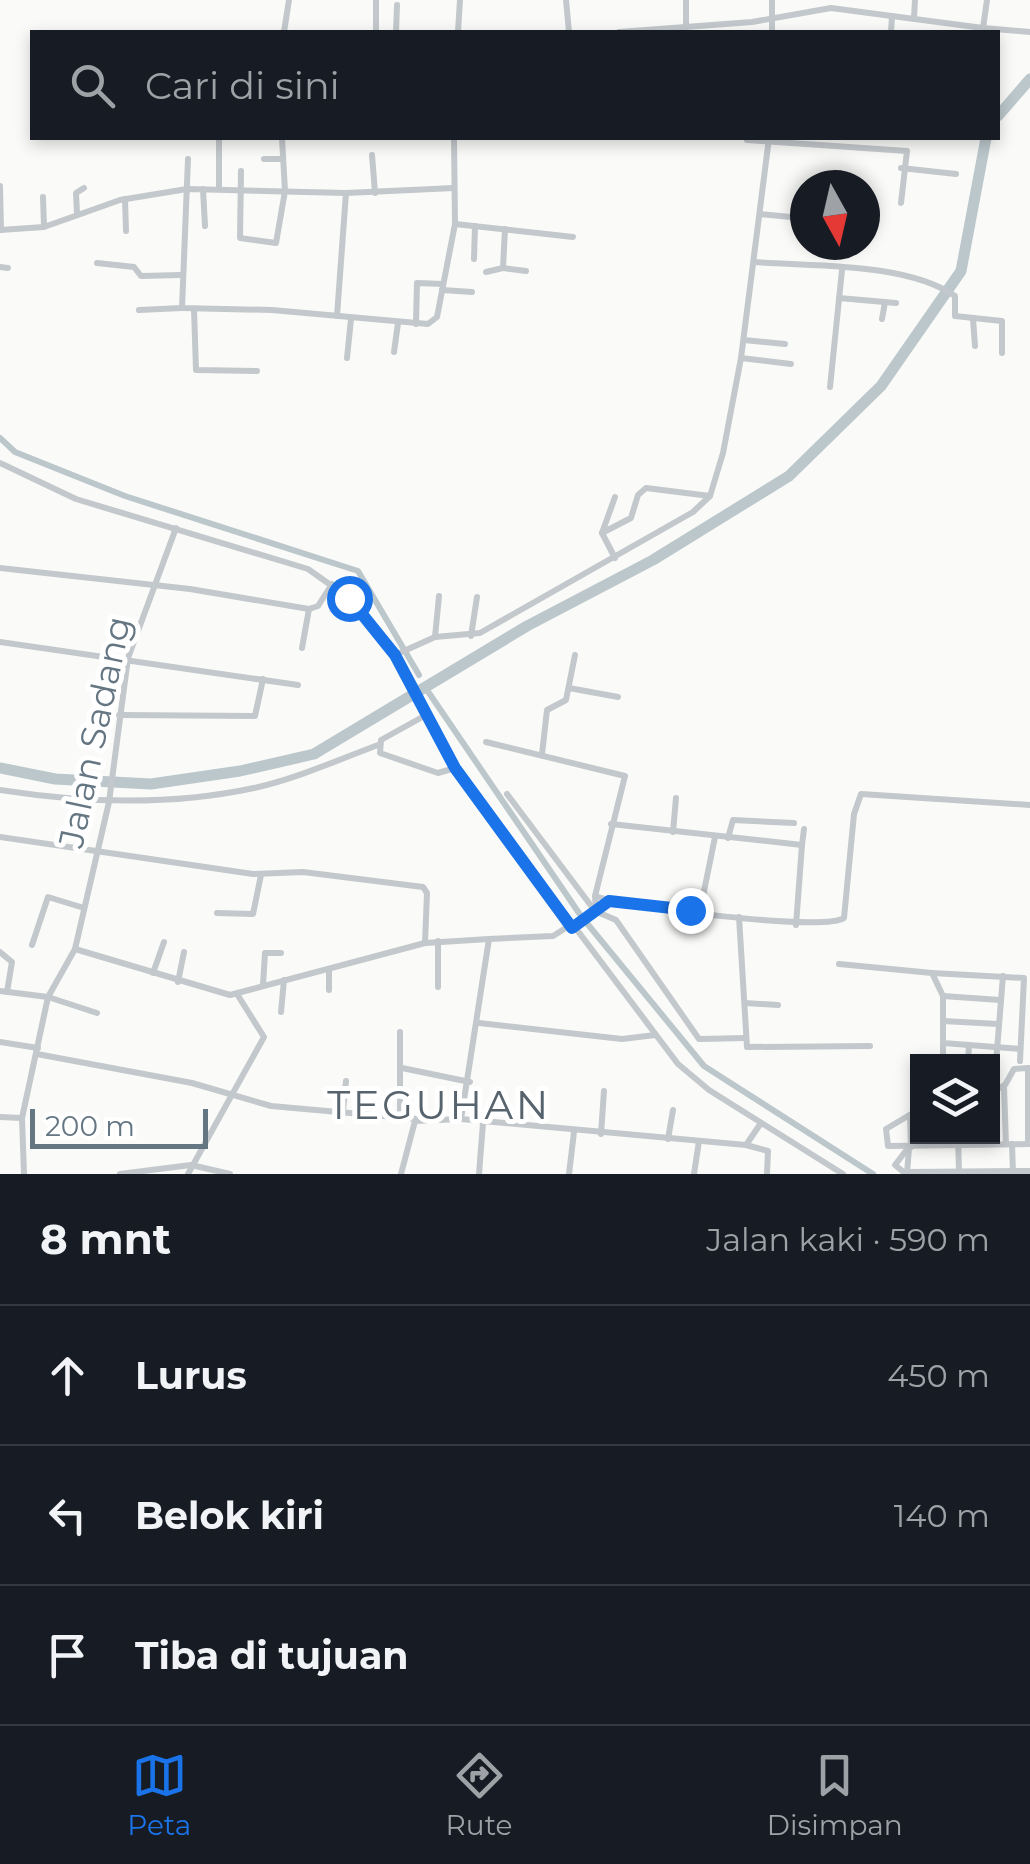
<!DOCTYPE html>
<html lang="id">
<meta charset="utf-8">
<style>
body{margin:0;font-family:Montserrat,sans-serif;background:#242831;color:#f1f3f6}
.controls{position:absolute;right:30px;bottom:30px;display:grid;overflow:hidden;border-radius:0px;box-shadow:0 5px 15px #0003}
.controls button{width:90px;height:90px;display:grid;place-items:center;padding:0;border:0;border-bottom:2px solid #363941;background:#171b24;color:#f1f3f6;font:50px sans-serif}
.compass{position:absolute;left:790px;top:170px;width:90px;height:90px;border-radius:50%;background:#171b24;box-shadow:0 5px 15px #0003;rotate:172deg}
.scale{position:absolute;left:30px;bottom:25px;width:178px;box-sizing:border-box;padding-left:10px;border:5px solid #657683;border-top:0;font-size:28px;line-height:35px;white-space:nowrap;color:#657683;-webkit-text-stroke:8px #fff;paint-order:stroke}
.stop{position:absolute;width:30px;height:30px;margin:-22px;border:8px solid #1a73e8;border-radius:50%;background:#fff}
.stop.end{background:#1a73e8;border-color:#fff;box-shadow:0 2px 10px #0008}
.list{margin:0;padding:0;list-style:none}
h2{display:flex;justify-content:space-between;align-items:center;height:130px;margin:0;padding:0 40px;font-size:42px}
h2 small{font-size:32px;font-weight:400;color:#9ea1a6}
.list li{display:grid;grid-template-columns:65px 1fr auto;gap:30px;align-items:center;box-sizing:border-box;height:140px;padding:0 40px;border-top:2px solid #363941}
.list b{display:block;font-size:38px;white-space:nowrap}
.list em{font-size:32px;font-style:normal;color:#9ea1a6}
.icon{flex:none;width:55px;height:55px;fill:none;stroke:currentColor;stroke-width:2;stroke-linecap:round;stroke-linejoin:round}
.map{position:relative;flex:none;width:1030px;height:1174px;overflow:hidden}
.search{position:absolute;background:#171b24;box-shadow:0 5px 15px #0003;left:30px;right:30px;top:30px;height:110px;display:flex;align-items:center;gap:25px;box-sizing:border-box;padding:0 35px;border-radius:0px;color:#9ea1a6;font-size:38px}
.sheet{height:550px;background:#171b24}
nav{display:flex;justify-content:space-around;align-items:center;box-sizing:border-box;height:140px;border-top:2px solid #363941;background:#171b24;font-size:28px;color:#9ea1a6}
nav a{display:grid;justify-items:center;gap:5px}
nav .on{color:#1a73e8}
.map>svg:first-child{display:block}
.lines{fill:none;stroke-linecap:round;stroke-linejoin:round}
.canal{stroke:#bbc7cb;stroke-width:6}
.river{stroke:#bbc7cb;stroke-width:11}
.minor{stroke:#c3c8cc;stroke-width:6}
.route{stroke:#1a73e8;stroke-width:12}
.labels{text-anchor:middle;stroke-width:10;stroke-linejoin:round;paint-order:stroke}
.street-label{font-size:35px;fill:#657683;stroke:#fff}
.quarter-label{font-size:40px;letter-spacing:2.5px;fill:#57646e;stroke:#fff}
</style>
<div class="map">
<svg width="1030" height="1174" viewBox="0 0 1030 1174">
<rect width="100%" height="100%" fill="#fafaf8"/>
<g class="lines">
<g class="canal">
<path d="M0,438L15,452L125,496L358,571L419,675"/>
<path d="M429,693L581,916L704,1066L873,1174"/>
</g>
<g class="river">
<path d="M998,116L1030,79"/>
<path d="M0,768L55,779L151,784L240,771L314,754L527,626L653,560L789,476L881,386L961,271L986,138"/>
</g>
<g class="minor">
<path d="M566,0L569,32"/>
<path d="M686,0V27"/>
<path d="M772,0V32"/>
<path d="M914,18L915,0"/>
<path d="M284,32L289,0"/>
<path d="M376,32V0"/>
<path d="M396,32L397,5"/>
<path d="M458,32L460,0"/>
<path d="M619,32L752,22L831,8L983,28L987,0"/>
<path d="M891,32L892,16"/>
<path d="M983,32V28L1030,32"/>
<path d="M747,140L907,151L901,203"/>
<path d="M372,155L375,193"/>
<path d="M188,159L182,308L272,310L428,324L437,317L455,224L454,138"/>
<path d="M264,159H282"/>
<path d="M901,168L956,174"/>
<path d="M241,171L240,238L276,243L285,191L282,138"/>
<path d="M0,186L1,230"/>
<path d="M203,189L205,226"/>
<path d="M219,189V138"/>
<path d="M43,197L44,226"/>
<path d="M125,199L126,231"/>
<path d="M77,214L76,193L84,188"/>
<path d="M760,214L791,217"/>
<path d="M455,224L573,237"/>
<path d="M0,230L44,227L120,200L187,189L346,193L454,188"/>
<path d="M474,259L475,226"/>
<path d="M754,262C813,267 905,262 955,296V316L1002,321V353"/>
<path d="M97,263L134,267L141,276L181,275"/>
<path d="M0,267L8,268"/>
<path d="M503,268L526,271"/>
<path d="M486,272L503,268L505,229"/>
<path d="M442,290L472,292"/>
<path d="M839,298L896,303"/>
<path d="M194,309L196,370L257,371"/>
<path d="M139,310L182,308"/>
<path d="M337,316L346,193"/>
<path d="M882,319L885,302"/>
<path d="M973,319L975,346"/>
<path d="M416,324L417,283L443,284"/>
<path d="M744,340L785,344"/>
<path d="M394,352L398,323"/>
<path d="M347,358L351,319"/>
<path d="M741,358L791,364"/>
<path d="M830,387L842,270"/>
<path d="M0,463L76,499L308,569L349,598L395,655L455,768L678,1064L709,1090L843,1174"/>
<path d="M602,533L631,518L638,495L646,488L710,496"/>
<path d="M615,558L602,533L615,497"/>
<path d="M0,568L190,589L309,609L318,606L332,584"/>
<path d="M471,636L477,597"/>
<path d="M435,637L439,596"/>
<path d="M0,642L298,685"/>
<path d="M302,648L309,609"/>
<path d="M395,655L435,637L480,633L693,512L710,496L723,453L741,358L769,138"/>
<path d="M569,688L618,697"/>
<path d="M119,715L255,716L263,679"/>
<path d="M426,715L381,740L380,753L438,773L455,768"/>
<path d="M542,754L547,710L566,700L575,655"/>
<path d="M0,790C83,803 170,806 254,788C295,779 338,760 378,745"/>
<path d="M507,794L595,911L616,920L699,1039L746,1038"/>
<path d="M611,824L802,845L796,925"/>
<path d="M673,832L676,798"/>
<path d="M0,837L253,874L303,872L423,887L427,893L425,943"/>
<path d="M728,838L733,820L794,823"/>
<path d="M802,845L804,829"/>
<path d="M595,896C627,907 823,932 844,918L854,814L861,794L1030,805"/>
<path d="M700,911L715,837"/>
<path d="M217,913L253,914L261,875"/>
<path d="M739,917L747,1047L870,1046"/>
<path d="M438,941V987"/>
<path d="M32,945L48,897L84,908"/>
<path d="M75,949L230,995L425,943L489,939"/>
<path d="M0,952L12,962L7,992"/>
<path d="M839,964L932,973L943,996V1062"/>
<path d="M153,973L164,942"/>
<path d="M932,973L1024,978L1020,1061"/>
<path d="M178,982L184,952"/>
<path d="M263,985L265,953H281"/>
<path d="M329,990V969"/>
<path d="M0,991L48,997L97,1013"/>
<path d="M943,996L1000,1000"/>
<path d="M745,1003L778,1005"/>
<path d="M281,1012L284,980"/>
<path d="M943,1021L998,1024"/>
<path d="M479,1023L622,1039L655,1035"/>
<path d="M0,1042L38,1048"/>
<path d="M943,1043L1020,1049"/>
<path d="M37,1054L192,1083L271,1106L417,1119"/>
<path d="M968,1062L969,1045"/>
<path d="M402,1068L470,1082"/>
<path d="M1028,1068V1144"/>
<path d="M994,1087L1003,976"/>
<path d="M1004,1087L1006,1144"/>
<path d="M992,1092L1005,1085L1014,1069L1029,1068"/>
<path d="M918,1110L886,1129L888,1146L1030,1144"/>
<path d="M343,1111L346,1081"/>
<path d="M400,1114V1032"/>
<path d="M910,1115L911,1147"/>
<path d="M0,1117L22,1118"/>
<path d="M461,1119L746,1145L761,1123"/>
<path d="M601,1134L604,1091"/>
<path d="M958,1136L959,1173"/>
<path d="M668,1139L673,1110"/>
<path d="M1012,1144L1013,1173"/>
<path d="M746,1145L768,1151L767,1174"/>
<path d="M907,1172L1030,1171"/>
<path d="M24,1174L22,1118L48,997L75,949L109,802L128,658L176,528"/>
<path d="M120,1174L191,1165L230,1174"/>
<path d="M188,1174L264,1037L237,994"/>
<path d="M401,1174L415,1121L461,1119L489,939L553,936L596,909L595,896L625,776L486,742"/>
<path d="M479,1174L483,1123"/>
<path d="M569,1174L574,1132"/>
<path d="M694,1174L699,1141"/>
<path d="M906,1174L895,1165L908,1148"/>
<path d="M907,1174L909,1148"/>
</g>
</g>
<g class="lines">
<path class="route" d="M349,598L395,655L455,768L572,928L609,901L690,910"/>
</g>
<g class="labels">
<g class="street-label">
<text transform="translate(95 732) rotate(-78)" y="12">Jalan Sadang</text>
</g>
<g class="quarter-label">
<text x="439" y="1119">TEGUHAN</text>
</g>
</g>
</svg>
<div class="controls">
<button><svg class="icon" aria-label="layers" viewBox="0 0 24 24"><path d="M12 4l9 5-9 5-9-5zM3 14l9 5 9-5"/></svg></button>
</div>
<svg class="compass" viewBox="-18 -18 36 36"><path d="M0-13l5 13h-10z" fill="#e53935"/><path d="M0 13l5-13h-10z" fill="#9ea1a6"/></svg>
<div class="scale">200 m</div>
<div class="stop" style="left:349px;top:598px"></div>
<div class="stop end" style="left:690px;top:910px"></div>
<div class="search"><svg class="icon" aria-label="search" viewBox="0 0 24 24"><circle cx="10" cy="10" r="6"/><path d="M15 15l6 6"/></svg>Cari di sini</div>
</div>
<section class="sheet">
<h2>8 mnt<small>Jalan kaki · 590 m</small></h2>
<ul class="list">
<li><svg class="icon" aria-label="ahead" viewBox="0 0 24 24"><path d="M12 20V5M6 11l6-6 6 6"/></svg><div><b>Lurus</b></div><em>450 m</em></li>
<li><svg class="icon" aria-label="left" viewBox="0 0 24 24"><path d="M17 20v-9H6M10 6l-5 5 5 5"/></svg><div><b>Belok kiri</b></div><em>140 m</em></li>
<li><svg class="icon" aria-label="arrive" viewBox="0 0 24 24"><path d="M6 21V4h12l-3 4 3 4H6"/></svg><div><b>Tiba di tujuan</b></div></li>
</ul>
</section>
<nav>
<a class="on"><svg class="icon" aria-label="map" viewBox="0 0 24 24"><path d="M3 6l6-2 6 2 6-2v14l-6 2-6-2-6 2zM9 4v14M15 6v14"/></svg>Peta</a>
<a><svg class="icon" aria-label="directions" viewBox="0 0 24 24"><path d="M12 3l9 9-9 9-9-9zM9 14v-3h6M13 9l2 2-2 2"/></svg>Rute</a>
<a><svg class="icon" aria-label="saved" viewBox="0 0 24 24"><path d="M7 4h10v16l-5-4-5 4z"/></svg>Disimpan</a>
</nav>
